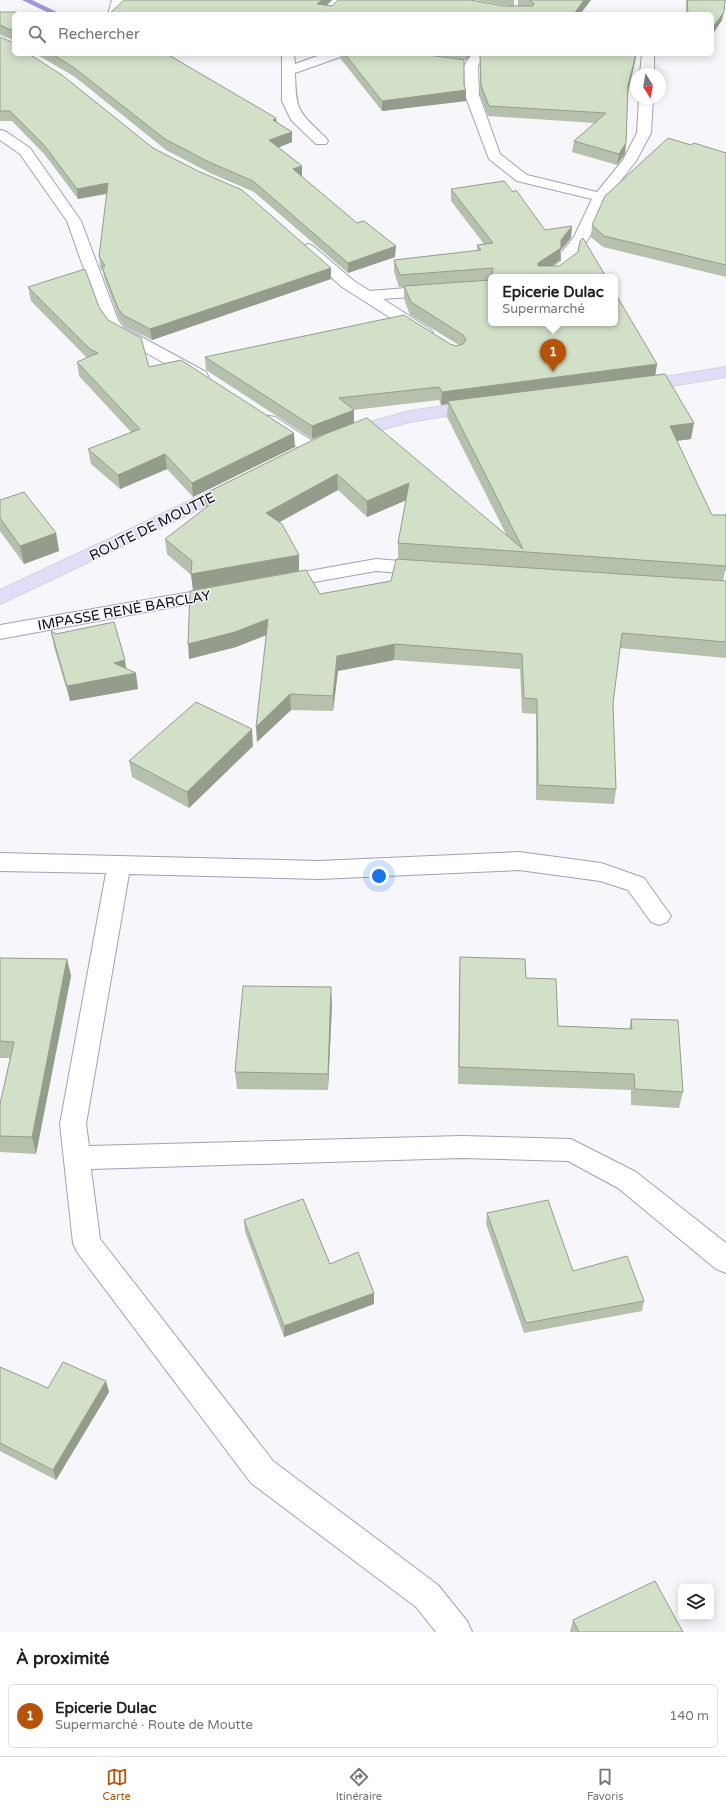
<!DOCTYPE html>
<html lang="fr">
<meta charset="utf-8">
<style>
body{margin:0;font-family:"Varela Round",sans-serif;background:#f2f2f2;color:#202124}
.controls{position:absolute;right:12px;bottom:12px;display:grid;overflow:hidden;border-radius:6px;box-shadow:0 2px 10px #0003}
.controls button{width:36px;height:36px;display:grid;place-items:center;padding:0;border:0;border-bottom:1px solid #e0e0e0;background:#fff;color:#202124;font:20px sans-serif}
.compass{position:absolute;left:630px;top:68px;width:36px;height:36px;border-radius:50%;background:#fff;box-shadow:0 2px 10px #0003;rotate:169deg}
.you{position:absolute;left:379px;top:876px;width:14px;height:14px;margin:-10px;border:3px solid #fff;border-radius:50%;background:#1a73e8;box-shadow:0 0 0 6px #1a73e833}
.badge{display:grid;place-items:center;width:26px;height:26px;border-radius:50%;background:#b45309;color:#fff;font-size:13px;font-weight:700}
.pin{position:absolute;translate:-50% -33px;filter:drop-shadow(0 1px 2px #0008)}
.pin::after{content:'';position:absolute;top:21px;width:14px;height:12px;background:inherit;clip-path:polygon(0 0,100% 0,50% 100%)}
.popup{position:absolute;left:488px;top:274px;width:130px;height:52px;box-sizing:border-box;display:grid;place-content:center;border-radius:6px;background:#fff;filter:drop-shadow(0 1px 3px #0005);font-size:13px;white-space:nowrap;color:#757577}
.popup b{font-size:15px;color:#202124}
.popup::after{content:'';position:absolute;left:50%;top:100%;margin-left:-8px;border:8px solid transparent;border-top-color:#fff}
.list{margin:0;padding:0;list-style:none}
h2{display:flex;justify-content:space-between;align-items:center;height:52px;margin:0;padding:0 16px;font-size:17px}
h2 small{font-size:13px;font-weight:400;color:#757577}
.list li{display:grid;grid-template-columns:26px 1fr auto;gap:12px;align-items:center;box-sizing:border-box;height:64px;margin:0 8px 8px;padding:0 8px;border:1px solid #e0e0e0;border-radius:6px}
.list b{display:block;font-size:15px;white-space:nowrap}
.list p{margin:0;font-size:13px;white-space:nowrap;color:#757577}
.list em{font-size:13px;font-style:normal;color:#757577}
.icon{flex:none;width:22px;height:22px;fill:none;stroke:currentColor;stroke-width:2;stroke-linecap:round;stroke-linejoin:round}
.map{position:relative;flex:none;width:726px;height:1632px;overflow:hidden}
.search{position:absolute;background:#fff;box-shadow:0 2px 10px #0003;left:12px;right:12px;top:12px;height:44px;display:flex;align-items:center;gap:10px;box-sizing:border-box;padding:0 14px;border-radius:6px;color:#757577;font-size:15px}
.sheet{height:124px;background:#fff}
nav{display:flex;justify-content:space-around;align-items:center;box-sizing:border-box;height:56px;border-top:1px solid #e0e0e0;background:#fff;font-size:11px;color:#757577}
nav a{display:grid;justify-items:center;gap:2px}
nav .on{color:#b45309}
.map>svg:first-child{display:block}
.lines{fill:none;stroke-linecap:round;stroke-linejoin:round}
.stream{fill:#a298d8;fill-rule:evenodd}
.minor-casing{stroke:#a3a0b8;stroke-width:2}
.major-casing{stroke:#d4d3d5;stroke-width:2}
.minor{fill:#fff;fill-rule:evenodd}
.major{fill:#e0ddf8;fill-rule:evenodd}
.wall{fill:#b5c1ac;fill-rule:evenodd}
.shaded-wall{fill:#949d8c}
.building{fill:#d3e0c8;stroke:#949d8c}
.labels{text-anchor:middle;stroke-width:3;stroke-linejoin:round;paint-order:stroke}
.street-label{font-size:14px;fill:#0e0d15;stroke:#f6f6fb}
</style>
<div class="map">
<svg width="726" height="1632" viewBox="0 0 726 1632">
<rect width="100%" height="100%" fill="#f6f6fb"/>
<g class="lines">
<path class="stream" d="M22,0H32L61,14H51Z"/>
<g class="minor-casing">
<g id="minor">
<path d="M112,0H124L120,14H108Z"/>
<path d="M282,54H294L295,64L323,54H341L340,57L295,73C296,112 298,111 326,138L328,141L326,144H316L291,120L282,101Z"/>
<path d="M472,54H484L478,66L479,95L500,154L527,175L597,192L623,160L637,133L639,98H653L651,133L636,161L607,198L589,238L577,253L576,263L557,277H538L561,261V253L574,237L592,199L517,181L489,159L465,95L464,66Z"/>
<path d="M642,54H654V74H640Z"/>
<path d="M0,130L5,131L30,148L81,221L118,320L123,327L206,372L208,376L206,380L200,381L194,380L111,333L102,320L67,221L20,154L0,140Z"/>
<path d="M308,244L313,246L354,281L370,291L491,281V291L383,299L431,330L433,333L431,336L425,338L419,336L342,287L303,252L300,249L303,246Z"/>
<path d="M269,416L275,417L317,444L320,448L317,452L311,453L305,452L263,425L260,421L263,417Z"/>
<path d="M376,559L423,563L430,565L433,569L430,573L423,575L376,571L281,588L274,586L271,582L274,578L281,576Z"/>
<path d="M220,587L227,589L230,593L227,597L0,639V625Z"/>
<path d="M519,852L601,863L644,878L671,916L667,922L659,925L651,922L628,890L600,881L519,870L319,879L129,874L86,1124L89,1146L462,1136L571,1139L636,1172L726,1243V1273L716,1269L618,1188L568,1161L462,1158L91,1169L100,1239L273,1461L438,1585L467,1621L472,1632H436L416,1607L251,1483L77,1252L73,1243L60,1124L106,873L0,871V853L319,861Z"/>
</g>
</g>
<g class="major-casing">
<g id="major">
<path d="M726,367V377L639,391L633,390L631,386L633,382L639,381Z"/>
<path d="M476,401L482,402L485,406L482,410L410,422L346,439L340,438L337,434L340,430L410,411Z"/>
<path d="M232,481L238,483L241,487L238,491L0,604V590Z"/>
</g>
</g>
<use href="#minor" class="minor"/>
<use href="#major" class="major"/>
</g>
<g class="wall">
<path d="M332,0L327,5L332,6H509L475,0H514V6H518V0H591L580,14H109Z"/>
<path d="M686,0H725L722,20L712,35V14H686Z"/>
<path d="M0,12L19,14L14,54L153,148L331,279L152,340L124,326L119,319L104,277L103,272L100,267L99,256L107,194L78,199L45,155L12,121H0V37L14,43V40L0,35Z"/>
<path d="M36,54H167L276,118L277,122L292,132V142L278,147L302,166V177L395,257L348,273L254,192L210,173L166,150L75,77Z"/>
<path d="M340,54H421L464,85L466,90V101L382,111L340,58Z"/>
<path d="M426,54H471L466,60Z"/>
<path d="M636,54L635,62L628,92L625,154L617,165L572,152L574,141L595,123L488,116L480,95V56Z"/>
<path d="M691,145L726,153V277L603,247L591,237L592,225Z"/>
<path d="M451,189L545,230L571,238L560,251V260L552,266L606,277H491V280L657,364L655,375L691,439L677,441L712,515H726V571H725L723,581H726V658L620,648L613,703L616,789L614,804L536,800V714L522,713L520,669L394,660L338,671L333,711L291,710L257,742L266,635L236,647L189,659L320,594L391,581L398,559V543L406,500L367,517L338,490L279,522L299,571L193,590L191,575L167,554L165,539L205,509L204,494L346,426L312,439L206,370L205,357L450,344L456,346L459,345L410,315L404,299V287H399L394,272V260L477,251V245L484,244L451,201ZM439,400L441,405L448,404L447,417L507,536L354,423V410H353Z"/>
<path d="M28,287L99,307L108,320L149,367L295,447L193,497L167,469L120,489L91,464L88,449L131,432L79,376L77,362L87,358L31,301Z"/>
<path d="M0,500L56,533L59,551L24,564L0,531Z"/>
<path d="M51,631L127,669L138,689L70,701L54,647Z"/>
<path d="M253,746L189,808L132,777L129,761Z"/>
<path d="M460,957L526,978L558,1026L629,1029L631,1019L683,1092L679,1108L631,1105V1090L458,1084L459,974Z"/>
<path d="M0,958L67,959L71,976L36,1154L0,1152V1104L10,1058H0Z"/>
<path d="M332,1005L328,1090L237,1089L235,1072Z"/>
<path d="M487,1213L573,1271L644,1301L642,1311L524,1333L486,1224Z"/>
<path d="M244,1220L330,1264L374,1304L284,1337L245,1232Z"/>
<path d="M0,1367L48,1388L106,1381L109,1392L56,1480L0,1451Z"/>
<path d="M573,1620L683,1632H570V1631Z"/>
</g>
<g class="shaded-wall">
<path d="M322,0H332L318,14L317,4Z"/>
<path d="M584,0H591L580,14H574Z"/>
<path d="M724,12L722,20L712,35L713,27Z"/>
<path d="M467,54H471L466,60Z"/>
<path d="M636,54L635,62L627,96L628,86Z"/>
<path d="M466,90V101L382,111V101Z"/>
<path d="M276,118L277,129L273,120Z"/>
<path d="M292,132V142L270,151L269,140Z"/>
<path d="M626,143L625,154L617,165L619,154Z"/>
<path d="M302,166V176L293,179V169Z"/>
<path d="M108,183L109,193L78,199L77,189Z"/>
<path d="M572,226L571,238L560,251V260L537,276L538,263L561,240Z"/>
<path d="M396,246L395,257L348,273V263Z"/>
<path d="M331,268V279L152,340L150,329Z"/>
<path d="M657,364L655,377L448,401V404L441,405L442,392Z"/>
<path d="M354,410V423L312,439V426Z"/>
<path d="M694,423L691,439L667,442L670,426Z"/>
<path d="M294,433L295,447L193,497L192,483Z"/>
<path d="M165,454L167,469L120,489L118,475Z"/>
<path d="M337,474L338,490L267,529L266,513Z"/>
<path d="M409,483V499L367,517V501Z"/>
<path d="M56,533L59,551L24,564L20,546Z"/>
<path d="M299,555V571L193,590L191,574Z"/>
<path d="M268,619L269,634L236,647L189,659L188,644Z"/>
<path d="M395,644L394,660L338,671L333,711V696L337,656Z"/>
<path d="M125,660L127,675L136,673L138,689L70,701L67,686L114,663Z"/>
<path d="M290,694L291,710L257,742L256,727Z"/>
<path d="M252,729L253,746L189,808L187,792Z"/>
<path d="M67,959L71,976L36,1154L32,1137Z"/>
<path d="M331,987L332,1005L328,1090V1074Z"/>
<path d="M374,1293V1304L284,1337V1326Z"/>
<path d="M106,1381L109,1392L56,1480L53,1470Z"/>
</g>
<g class="building">
<path d="M124,0H322L317,4L332,6L338,0H470L504,6H533L534,3L529,0H584L574,14H109Z"/>
<path d="M687,0H725L724,12L713,27H712V14H688Z"/>
<path d="M0,12H15L19,14H14V54H29L62,75L153,148L198,171L242,190L331,268L150,329L123,315L118,308L102,267L105,266L99,256L108,183L77,189L44,145L10,111H0V37L14,43L13,31L0,25Z"/>
<path d="M52,54H167L276,118L273,120L292,132L269,140L302,166L293,169L357,223L364,221L396,246L348,263L253,181L209,162L165,139L73,67Z"/>
<path d="M345,54H421L464,60V85L466,90L382,101Z"/>
<path d="M481,54H636L628,86L626,143L619,154L574,141L606,113L489,106L481,85L480,56Z"/>
<path d="M668,138L691,145L694,143L726,153V265L604,236L592,225L605,196Z"/>
<path d="M504,181L513,192L516,190L545,230L572,226L561,240V248L538,263V266H559L578,252L580,241L583,238L606,277H492L493,268L400,275L394,260L481,250L477,245L493,243L451,189Z"/>
<path d="M85,269L99,307L108,320L141,338L149,367L181,360L294,433L192,483L165,454L118,475L88,449L140,429L77,362L98,353L90,349L28,287Z"/>
<path d="M491,280V323H615V293L657,364L442,392L439,387L339,398L354,410L312,426L205,357L404,315L450,344L456,346L463,344L466,340L463,335L411,302L404,286Z"/>
<path d="M665,374L694,423L670,426L712,515H726V566L398,543L409,483L367,501L337,474L266,513L282,524L299,555L191,574L192,561L165,539L212,503L204,494L325,434L367,418L523,549L448,401Z"/>
<path d="M24,492L56,533L20,546L0,518V500Z"/>
<path d="M396,559L726,581V642L622,633L613,703L616,789L538,785L537,699L524,698L522,654L395,644L337,656L333,696L290,694L256,727L268,619L235,632L188,644L190,591L306,570L320,594L391,581Z"/>
<path d="M114,622L125,660L114,663L136,673L67,686L51,631L56,634Z"/>
<path d="M196,702L252,729L187,792L129,761Z"/>
<path d="M460,957L525,959L526,978L556,979L558,1026L632,1029L631,1019L678,1020L683,1092L635,1089L634,1074L459,1067Z"/>
<path d="M0,958L67,959L32,1137L0,1136V1104L14,1042L0,1041Z"/>
<path d="M243,986L331,987L328,1074L235,1072Z"/>
<path d="M303,1199L330,1264L358,1252L374,1293L284,1326L244,1220Z"/>
<path d="M548,1200L573,1271L627,1256L644,1301L526,1323L487,1213Z"/>
<path d="M63,1362L106,1381L53,1470L0,1443V1367L48,1388Z"/>
<path d="M655,1581L683,1632H579L573,1620Z"/>
</g>
<g class="labels">
<g class="street-label">
<text transform="translate(152 526) rotate(-26)" y="5">ROUTE DE MOUTTE</text>
<text transform="translate(124 610) rotate(-10)" y="5">IMPASSE RENÉ BARCLAY</text>
</g>
</g>
</svg>
<div class="controls">
<button><svg class="icon" aria-label="layers" viewBox="0 0 24 24"><path d="M12 4l9 5-9 5-9-5zM3 14l9 5 9-5"/></svg></button>
</div>
<svg class="compass" viewBox="-18 -18 36 36"><path d="M0-13l5 13h-10z" fill="#e53935"/><path d="M0 13l5-13h-10z" fill="#757577"/></svg>
<div class="you"></div>
<div class="pin badge" style="left:553px;top:372px">1</div>
<div class="popup"><b>Epicerie Dulac</b>Supermarché</div>
<div class="search"><svg class="icon" aria-label="search" viewBox="0 0 24 24"><circle cx="10" cy="10" r="6"/><path d="M15 15l6 6"/></svg>Rechercher</div>
</div>
<section class="sheet">
<h2>À proximité<small></small></h2>
<ul class="list">
<li><span class="badge">1</span><div><b>Epicerie Dulac</b><p>Supermarché · Route de Moutte</p></div><em>140 m</em></li>
</ul>
</section>
<nav>
<a class="on"><svg class="icon" aria-label="map" viewBox="0 0 24 24"><path d="M3 6l6-2 6 2 6-2v14l-6 2-6-2-6 2zM9 4v14M15 6v14"/></svg>Carte</a>
<a><svg class="icon" aria-label="directions" viewBox="0 0 24 24"><path d="M12 3l9 9-9 9-9-9zM9 14v-3h6M13 9l2 2-2 2"/></svg>Itinéraire</a>
<a><svg class="icon" aria-label="saved" viewBox="0 0 24 24"><path d="M7 4h10v16l-5-4-5 4z"/></svg>Favoris</a>
</nav>
